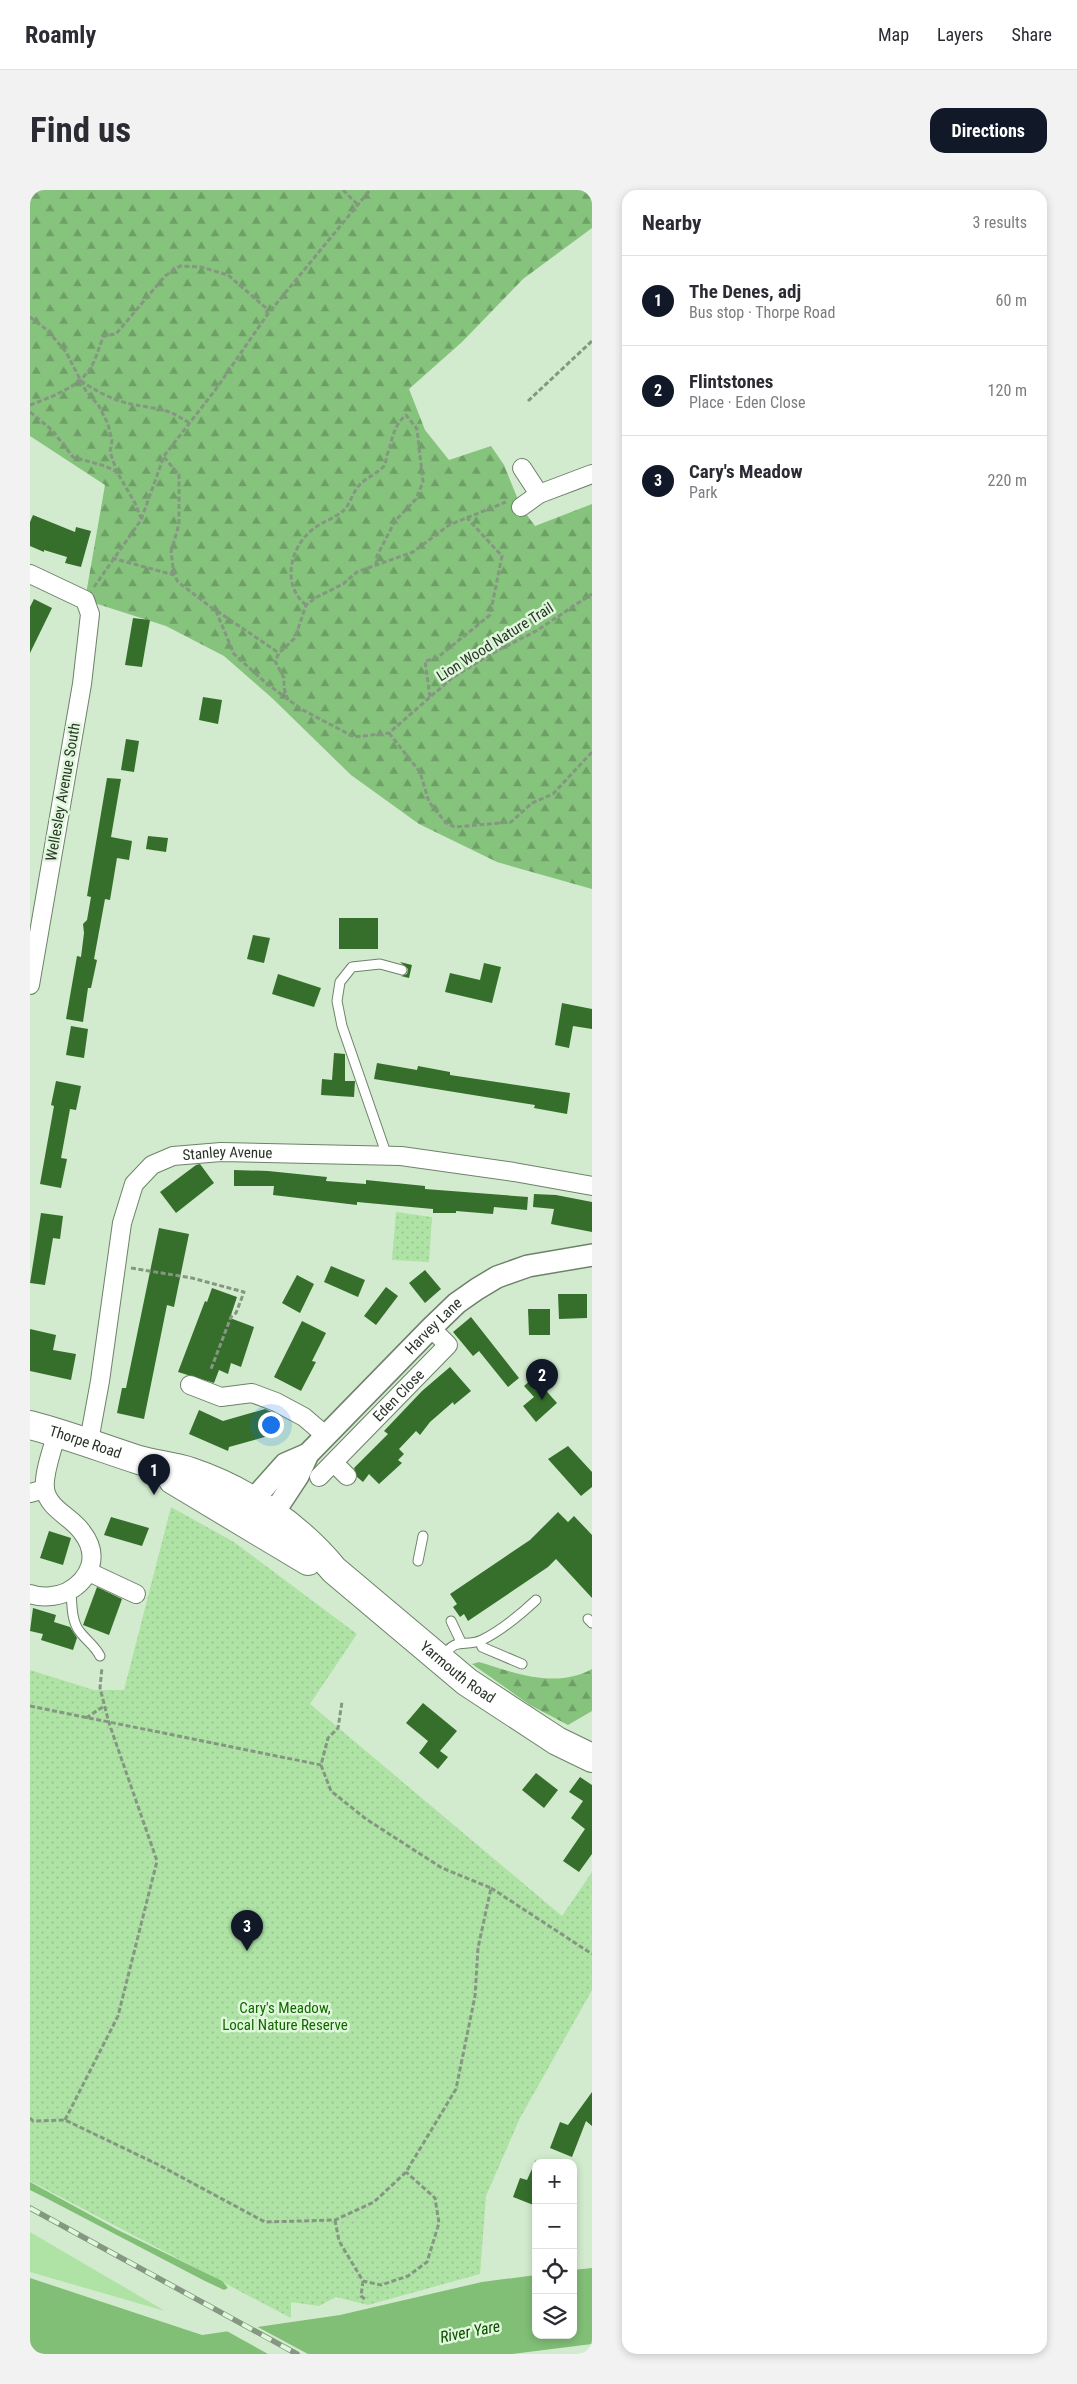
<!DOCTYPE html>
<meta charset="utf-8">
<style>
body{margin:0;font-family:"Roboto Condensed",sans-serif;background:#f2f2f3;color:#2b2b33}
.controls{position:absolute;right:15px;bottom:15px;display:grid;overflow:hidden;border-radius:10px;box-shadow:0 2px 8px #0003}
.controls button{width:45px;height:45px;display:grid;place-items:center;padding:0;border:0;border-bottom:1px solid #e1e1e2;background:#fff;color:#2b2b33;font:25px sans-serif}
.you{position:absolute;left:240px;top:1234px;width:18px;height:18px;margin:-12px;border:4px solid #fff;border-radius:50%;background:#1a73e8;box-shadow:0 0 0 8px #1a73e833}
.badge{display:grid;place-items:center;width:32px;height:32px;border-radius:50%;background:#111827;color:#fff;font-size:16px;font-weight:700}
.pin{position:absolute;translate:-50% -41px;filter:drop-shadow(0 1px 2px #0008)}
.pin::after{content:'';position:absolute;top:26px;width:18px;height:15px;background:inherit;clip-path:polygon(0 0,100% 0,50% 100%)}
.list{margin:0;padding:0;list-style:none}
h2{display:flex;justify-content:space-between;align-items:center;height:65px;margin:0;padding:0 20px;font-size:21px}
h2 small{font-size:16px;font-weight:400;color:#7c7c81}
.list li{display:grid;grid-template-columns:32px 1fr auto;gap:15px;align-items:center;box-sizing:border-box;height:90px;padding:0 20px;border-top:1px solid #e1e1e2}
.list b{display:block;font-size:19px;white-space:nowrap}
.list p{margin:0;font-size:16px;white-space:nowrap;color:#7c7c81}
.list em{font-size:16px;font-style:normal;color:#7c7c81}
.icon{flex:none;width:28px;height:28px;fill:none;stroke:currentColor;stroke-width:2;stroke-linecap:round;stroke-linejoin:round}
.map{position:relative;flex:none;width:562px;height:2164px;overflow:hidden;border-radius:15px}
header{display:flex;align-items:center;gap:30px;box-sizing:border-box;height:70px;padding:0 25px;background:#fff;border-bottom:1px solid #e1e1e2}
header strong{font-size:24px}
nav{display:flex;gap:28px;margin-inline-start:auto;font-size:18px}
.intro{display:flex;align-items:center;justify-content:space-between;box-sizing:border-box;height:120px;padding:0 30px}
h1{margin:0;font-size:35px}
.button{padding:12px 22px;border-radius:15px;background:#111827;color:#fff;font-size:18px;font-weight:700}
main{display:flex;gap:30px;padding:0 30px}
aside{flex:1;background:#fff;border-radius:15px;box-shadow:0 2px 8px #0003}
.map>svg:first-child{display:block}
.grass{fill:#afe3a5}
.forest{fill:url(#forest-firs)}
.park{fill:url(#park-dots)}
.water{fill:#81be76}
.pier{fill:#d2ebce}
.building{fill:#356f2b}
.lines{fill:none;stroke-linecap:round;stroke-linejoin:round}
.service-casing{stroke:#6d8369;stroke-width:11}
.minor-casing{stroke:#6d8369;stroke-width:20}
.tertiary-casing{stroke:#6d8369;stroke-width:24}
.primary-casing{stroke:#6d8369;stroke-width:30}
.path{stroke:#859782;stroke-width:3;stroke-dasharray:5 2.5;stroke-linecap:butt}
.service{stroke:#fff;stroke-width:9}
.minor{stroke:#fff;stroke-width:18}
.tertiary{stroke:#fff;stroke-width:21}
.primary{stroke:#fff;stroke-width:28}
.rail-casing{stroke:#859782;stroke-width:5.5}
.rail{stroke:#dff8db;stroke-width:4;stroke-dasharray:11;stroke-linecap:butt}
.labels{text-anchor:middle;stroke-width:5;stroke-linejoin:round;paint-order:stroke}
.street-label{font-size:15px;fill:#2a3428;stroke:#dff8db}
.park-label{font-size:15px;fill:#146700;stroke:#dff8db}
.water-label{font-size:16px;font-style:italic;fill:#0d4b00;stroke:#dff8db}
</style>
<header>
<strong>Roamly</strong>
<nav><a>Map</a><a>Layers</a><a>Share</a></nav>
</header>
<div class="intro"><h1>Find us</h1><a class="button">Directions</a></div>
<main>
<div class="map">
<svg width="562" height="2164" viewBox="0 0 562 2164">
<defs>
<pattern id="forest-firs" width="22" height="20" patternUnits="userSpaceOnUse" patternTransform="scale(1.25)"><rect width="22" height="20" fill="#86c37c"/><path d="M5 1l3.5 6h-7zM16 11l3.5 6h-7z" fill="#6e9f66"/></pattern>
<pattern id="park-dots" width="8" height="8" patternUnits="userSpaceOnUse" patternTransform="scale(1.25)"><rect width="8" height="8" fill="#afe3a5"/><path d="M2 2h.1M6 6h.1" fill="none" stroke="#97c38e" stroke-width="1.8" stroke-linecap="round"/></pattern>
</defs>
<rect width="100%" height="100%" fill="#d2ebce"/>
<path class="grass" d="M0,2042L135,2121L0,2082Z"/>
<g class="forest">
<path d="M0,0H562V38L493,89L432,152L379,199L395,240L419,270L461,256L474,275L491,317L505,336L562,314V699L467,672L389,634L321,585L242,508L194,466L136,436L55,410L75,295L0,246Z"/>
<path d="M449,1472C485,1483 526,1499 562,1479V1521L538,1535L500,1515L442,1474Z"/>
</g>
<g class="park">
<path d="M366,1022L402,1027L399,1072L362,1070Z"/>
<path d="M141,1317L204,1352L327,1444L280,1514L532,1726L562,1682V1800L490,1928L456,2006L450,2084L338,2115L306,2107L289,2116L261,2112V2128L0,1991V1480L64,1500H94Z"/>
</g>
<g class="water">
<path d="M0,1992L88,2040L192,2091L198,2098L194,2100L173,2090L14,2007L0,2000Z"/>
<path d="M562,2078V2154L482,2164H0V2088L172,2145L310,2125L452,2092L506,2085V2145H543V2080Z"/>
</g>
<path class="pier" d="M224,2135L278,2164H238L193,2139Z"/>
<g class="building">
<path d="M3,325L45,342L46,337L61,341L51,377L35,373L37,367L14,360V362L0,356V332Z"/>
<path d="M4,409L22,418L0,463V417Z"/>
<path d="M103,428L120,430L112,477L95,475Z"/>
<path d="M173,507L192,510L188,534L169,530Z"/>
<path d="M96,549L109,551L104,582L91,580Z"/>
<path d="M77,588L91,589L81,647L102,651L99,670L87,668L80,710L75,709L64,769L67,770L61,798H58L53,832L36,829L47,766L51,767L54,743L53,734L57,730L61,707L57,706Z"/>
<path d="M118,646L138,648L136,662L116,659Z"/>
<rect x="309" y="728" width="39" height="31"/>
<path d="M223,745L240,748L234,773L217,769Z"/>
<path d="M370,772L382,775L379,788L371,786L377,784L378,779Z"/>
<path d="M454,773L471,777L462,813L415,802L420,783L450,790Z"/>
<path d="M248,784L291,798L284,817L242,804Z"/>
<path d="M532,813L562,819V839L543,836L539,858L525,855Z"/>
<path d="M41,836L58,839L54,868L36,865Z"/>
<path d="M304,863L315,864V891H325L324,907L291,905L292,889L302,890Z"/>
<path d="M347,873L387,880L388,876L420,882V885L540,903L537,924L504,918L505,915L344,889Z"/>
<path d="M26,891L51,896L46,920L40,919L31,968L37,969L31,998L10,994L24,916L21,915Z"/>
<path d="M170,974L184,993L146,1023L130,1002L166,975Z"/>
<path d="M204,980L238,981L297,987L296,991L336,994V990L395,996V999L498,1007L497,1020L464,1017L463,1024L426,1021V1023H403V1019L327,1012V1015L243,1005L244,996H204Z"/>
<path d="M504,1004L526,1005L562,1012V1042L521,1034L524,1019L503,1017Z"/>
<path d="M11,1023L33,1026L30,1049L23,1048L15,1095L0,1093Z"/>
<path d="M129,1038L159,1044L144,1117L137,1115L114,1229L87,1223L92,1198H96Z"/>
<path d="M301,1076L335,1090L328,1107L294,1092Z"/>
<path d="M395,1080L411,1099L395,1113L379,1093Z"/>
<path d="M267,1085L284,1094L270,1123L252,1113Z"/>
<path d="M356,1097L368,1106L346,1135L334,1126Z"/>
<path d="M182,1098L207,1107L200,1128L224,1137L211,1177L201,1173L198,1184L189,1180L184,1193L148,1182L175,1111L177,1112Z"/>
<path d="M528,1104H557V1128L529,1129Z"/>
<path d="M498,1119H520V1145H499Z"/>
<path d="M441,1127L489,1188L478,1197L449,1161L443,1166L423,1142Z"/>
<path d="M272,1131L296,1143L282,1171L286,1172L271,1201L244,1187Z"/>
<path d="M0,1139L26,1145L23,1160L46,1164L41,1190L0,1181Z"/>
<path d="M420,1177L441,1201L424,1215L423,1212L400,1232L390,1245L386,1241L369,1259L374,1264L368,1270L372,1273L349,1294L339,1284L333,1292L327,1287L324,1278L358,1244L354,1241L392,1201Z"/>
<path d="M504,1187L527,1213L506,1232L493,1216L504,1207L494,1196Z"/>
<path d="M235,1219L244,1223L249,1243L199,1257L198,1261L159,1244L169,1220L193,1231Z"/>
<path d="M538,1256L562,1282V1297L551,1306L518,1269Z"/>
<path d="M528,1322L538,1332L544,1326L562,1345V1408L526,1369L518,1377L438,1431L434,1424L430,1427L423,1417L427,1414L420,1404L500,1350Z"/>
<path d="M81,1327L119,1338L112,1356L74,1345Z"/>
<path d="M19,1341L41,1348L33,1375L10,1368Z"/>
<path d="M67,1397L92,1409L79,1445L53,1435Z"/>
<path d="M3,1418L26,1425L24,1432L40,1437L47,1448L43,1460L11,1450L13,1444L0,1441Z"/>
<path d="M393,1513L427,1541L410,1561L418,1567L408,1579L389,1563L398,1551L376,1533Z"/>
<path d="M506,1583L528,1600L514,1618L492,1600Z"/>
<path d="M550,1587L562,1595V1664L549,1682L533,1671L555,1639L541,1628L553,1611L539,1602Z"/>
<path d="M562,1902V1936L556,1931L542,1967L520,1958L530,1932L538,1935Z"/>
<path d="M506,1970V2016L483,2007L490,1988L497,1990Z"/>
</g>
<g class="lines">
<g class="service-casing">
<g id="service">
<path d="M357,966L312,836L307,811L310,792L322,777L350,774L372,780"/>
<path d="M388,1371L393,1346"/>
<path d="M41,1400C42,1413 41,1431 50,1442C57,1451 65,1456 70,1466"/>
<path d="M558,1429L562,1433"/>
<path d="M421,1431L431,1452"/>
<path d="M450,1451L452,1457L492,1474"/>
<path d="M412,1468C427,1445 434,1458 452,1450C472,1440 490,1425 506,1410"/>
</g>
</g>
<g class="minor-casing">
<g id="minor">
<path d="M492,278L509,304"/>
<path d="M491,317L509,304L562,284"/>
<path d="M0,384L55,410L60,424L52,494L0,795"/>
<path d="M160,1195L191,1207L222,1203L246,1212L274,1227L295,1245"/>
<path id="s1" d="M59,1251L70,1191L92,1033L104,994L122,975L143,966L191,962L371,966L484,982L562,996"/>
<path d="M304,1273L317,1286"/>
<path id="s2" d="M289,1287L418,1155L401,1138"/>
<path d="M0,1303L15,1299"/>
<path d="M59,1382L106,1404"/>
<path d="M0,1404C11,1408 26,1407 37,1402C61,1389 70,1365 52,1342C42,1327 18,1319 15,1299C13,1284 23,1257 27,1243"/>
</g>
</g>
<g class="tertiary-casing">
<g id="tertiary">
<path d="M222,1311L255,1274L278,1264"/>
<path id="s3" d="M243,1324L268,1286L278,1264L401,1138L427,1113L447,1099L467,1087L498,1076L562,1065"/>
</g>
</g>
<g class="primary-casing">
<g id="primary">
<path id="s4" d="M0,1235C38,1245 72,1258 109,1270C126,1275 144,1276 161,1282C215,1300 268,1336 304,1380L437,1492L527,1551L562,1568"/>
<path d="M143,1290L278,1371"/>
</g>
</g>
<g class="path">
<path d="M313,0L328,15"/>
<path d="M0,127L17,140L36,162L56,201L69,216L78,234L82,251L80,262L87,282"/>
<path d="M51,191C64,200 85,211 101,214C128,220 134,216 159,233"/>
<path d="M498,211L562,151"/>
<path d="M0,215C21,207 47,198 60,179C66,170 69,156 74,146L86,144L135,86L150,76L171,77L198,85L236,118L237,124"/>
<path d="M0,222L22,240L43,267L75,276L87,282L105,313L111,328"/>
<path d="M134,267L149,285V334L141,362L144,385"/>
<path d="M82,368L144,385L148,392L186,421L204,464L236,493L271,519L324,547L359,543L422,488L463,463L506,441L562,404"/>
<path d="M64,397L111,330L134,266L186,199L237,125L340,0"/>
<path d="M276,415C251,395 260,357 283,339C292,332 305,328 313,321C319,316 322,305 327,298C334,288 346,285 354,276C356,273 356,269 357,265C363,250 362,237 376,225L387,239L393,292L386,309L365,331L347,366L346,375"/>
<path d="M187,421L249,463"/>
<path d="M400,507L395,471L407,468L460,425L472,366L437,328"/>
<path d="M258,510L254,498V488L245,471L249,463L265,448L276,415L287,407L313,394L327,382L383,362L419,335L476,312"/>
<path d="M359,543L390,582L399,612L416,633L425,637L481,632L502,613L523,604L562,562"/>
<path d="M101,1078L162,1088L214,1102L206,1123L201,1127L181,1179"/>
<path d="M0,1516L291,1575"/>
<path d="M56,1528L74,1516"/>
<path d="M461,1698L562,1764"/>
<path d="M0,1928L3,1931L35,1930L127,1974L235,2032L305,2030L344,2012L376,1982L426,1899L445,1806L448,1758L461,1698L412,1678L336,1629L301,1601L291,1575L298,1548L308,1538L312,1512"/>
<path d="M35,1930L88,1826L127,1671L79,1533L70,1498L72,1477"/>
<path d="M305,2030L309,2051L333,2091L351,2095L378,2086L397,2072L409,2033L405,2008L376,1982"/>
<path d="M333,2091L331,2106L336,2110"/>
</g>
<use href="#service" class="service"/>
<use href="#minor" class="minor"/>
<use href="#tertiary" class="tertiary"/>
<use href="#primary" class="primary"/>
<g class="rail-casing">
<path id="rail" d="M0,2018L267,2164"/>
</g>
<use href="#rail" class="rail"/>
</g>
<g class="labels">
<g class="street-label">
<text transform="translate(465 452) rotate(-32)" y="5">Lion Wood Nature Trail</text>
<text transform="translate(33 602) rotate(-80)" y="5">Wellesley Avenue South</text>
<text dy="5" stroke="none"><textPath href="#s1" startOffset="365">Stanley Avenue</textPath></text>
<text dy="5" stroke="none"><textPath href="#s3" startOffset="249">Harvey Lane</textPath></text>
<text dy="5" stroke="none"><textPath href="#s2" startOffset="114">Eden Close</textPath></text>
<text dy="5" stroke="none"><textPath href="#s4" startOffset="58">Thorpe Road</textPath></text>
<text dy="5" stroke="none"><textPath href="#s4" startOffset="504">Yarmouth Road</textPath></text>
</g>
<g class="park-label">
<text x="255" y="1823">Cary's Meadow,<tspan x="255" dy="17">Local Nature Reserve</tspan></text>
</g>
<g class="water-label">
<text transform="translate(440 2141) rotate(-11)" y="6">River Yare</text>
</g>
</g>
</svg>
<div class="controls">
<button>+</button>
<button>−</button>
<button><svg class="icon" aria-label="locate" viewBox="0 0 24 24"><circle cx="12" cy="12" r="6"/><path d="M12 2v4M12 18v4M2 12h4M18 12h4"/></svg></button>
<button><svg class="icon" aria-label="layers" viewBox="0 0 24 24"><path d="M12 4l9 5-9 5-9-5zM3 14l9 5 9-5"/></svg></button>
</div>
<div class="you"></div>
<div class="pin badge" style="left:124px;top:1305px">1</div>
<div class="pin badge" style="left:512px;top:1210px">2</div>
<div class="pin badge" style="left:217px;top:1761px">3</div>
</div>
<aside>
<h2>Nearby<small>3 results</small></h2>
<ul class="list">
<li><span class="badge">1</span><div><b>The Denes, adj</b><p>Bus stop · Thorpe Road</p></div><em>60 m</em></li>
<li><span class="badge">2</span><div><b>Flintstones</b><p>Place · Eden Close</p></div><em>120 m</em></li>
<li><span class="badge">3</span><div><b>Cary's Meadow</b><p>Park</p></div><em>220 m</em></li>
</ul>
</aside>
</main>
